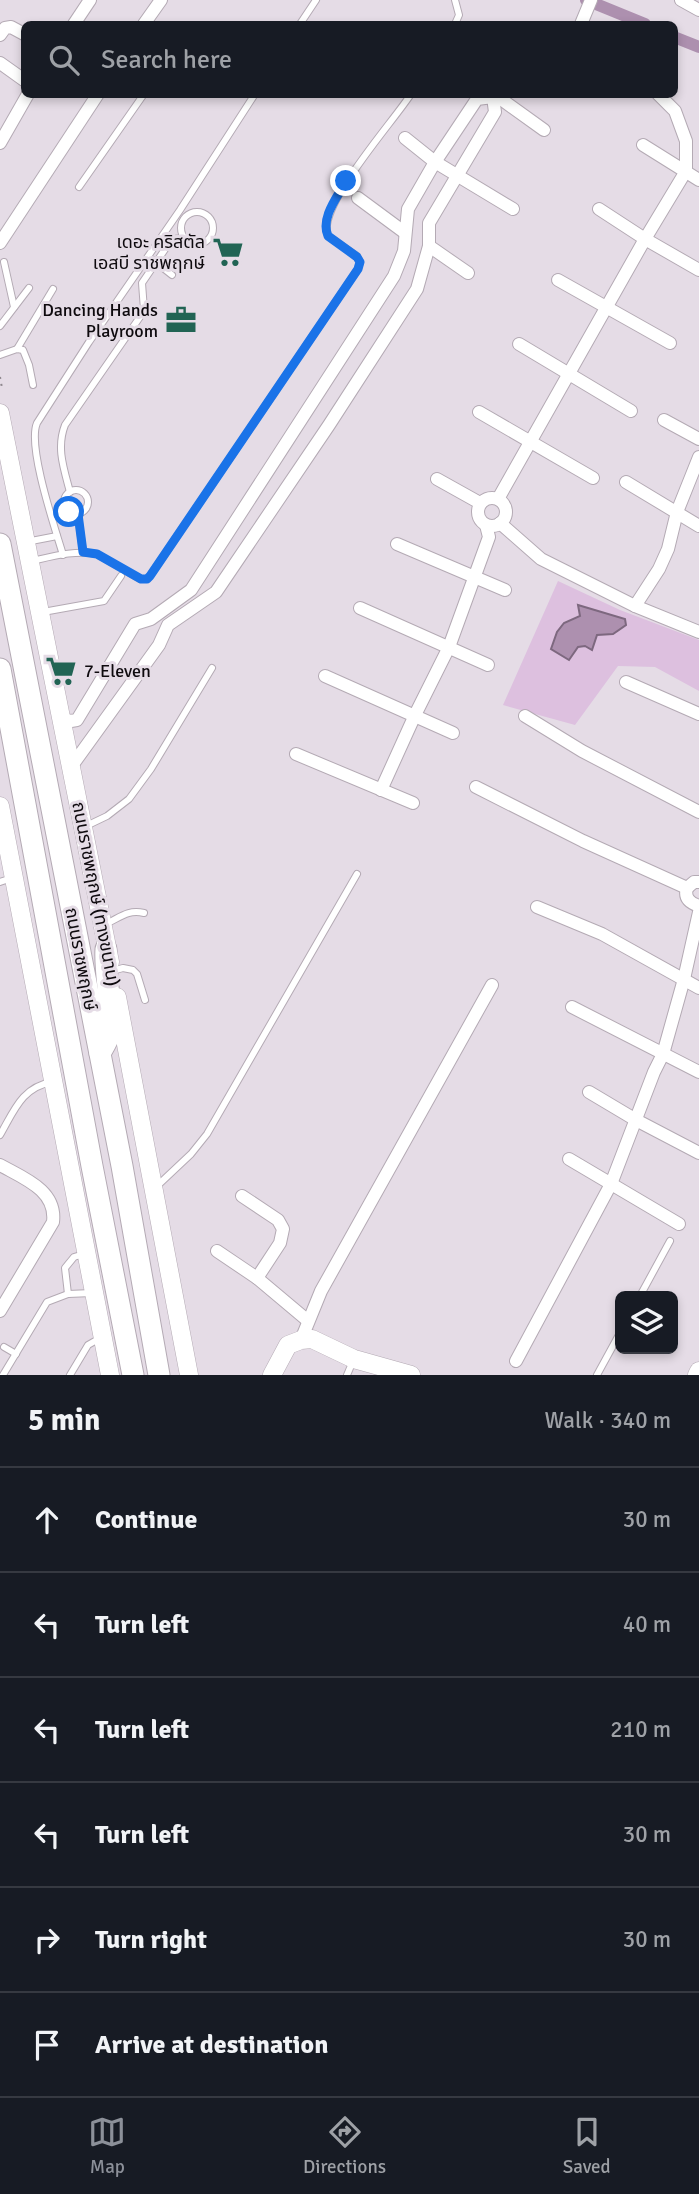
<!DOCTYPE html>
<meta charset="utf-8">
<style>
body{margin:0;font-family:Signika,"Noto Sans Thai",sans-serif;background:#20242c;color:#f1f3f6}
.controls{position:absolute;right:21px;bottom:21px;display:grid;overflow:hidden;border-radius:10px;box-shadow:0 4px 10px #0003}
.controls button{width:63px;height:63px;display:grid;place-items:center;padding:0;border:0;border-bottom:2px solid #363941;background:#171b24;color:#f1f3f6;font:35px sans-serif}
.stop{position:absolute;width:21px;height:21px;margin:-16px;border:5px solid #1a73e8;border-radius:50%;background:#fff}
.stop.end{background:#1a73e8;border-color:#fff;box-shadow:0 2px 7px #0008}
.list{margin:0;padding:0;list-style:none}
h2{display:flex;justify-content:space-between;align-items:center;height:91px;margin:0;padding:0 28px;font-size:30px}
h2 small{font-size:23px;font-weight:400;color:#9ea1a6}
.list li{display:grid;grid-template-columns:46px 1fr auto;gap:21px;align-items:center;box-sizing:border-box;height:105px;padding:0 28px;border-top:2px solid #363941}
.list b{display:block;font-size:26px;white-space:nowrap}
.list em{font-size:23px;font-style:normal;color:#9ea1a6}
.icon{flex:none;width:38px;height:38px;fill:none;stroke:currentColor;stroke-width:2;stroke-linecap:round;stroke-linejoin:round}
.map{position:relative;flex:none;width:699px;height:1375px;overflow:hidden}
.search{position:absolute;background:#171b24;box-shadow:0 4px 10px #0003;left:21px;right:21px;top:21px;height:77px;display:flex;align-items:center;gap:18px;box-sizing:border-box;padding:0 24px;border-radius:10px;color:#9ea1a6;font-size:26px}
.sheet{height:721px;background:#171b24}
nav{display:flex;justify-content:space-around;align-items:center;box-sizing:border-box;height:98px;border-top:2px solid #363941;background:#171b24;font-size:19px;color:#9ea1a6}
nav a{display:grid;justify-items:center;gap:4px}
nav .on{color:#8c9099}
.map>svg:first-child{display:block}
.green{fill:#ddc0df}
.water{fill:#ad90af;stroke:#7d687f;stroke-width:2}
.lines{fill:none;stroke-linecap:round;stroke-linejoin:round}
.canal{stroke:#ad90af;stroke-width:12}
.lane-casing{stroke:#b4aab4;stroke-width:8}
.street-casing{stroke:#b4aab4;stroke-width:14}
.secondary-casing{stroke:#b4aab4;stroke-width:19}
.primary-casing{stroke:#b4aab4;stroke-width:23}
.path{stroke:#8f888f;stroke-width:2;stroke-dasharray:2 5;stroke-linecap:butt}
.lane{stroke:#fff;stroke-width:6}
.street{stroke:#fff;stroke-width:12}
.secondary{stroke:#fff;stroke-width:18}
.primary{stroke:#fff;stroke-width:21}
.route{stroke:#1a73e8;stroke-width:9}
.labels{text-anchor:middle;stroke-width:6;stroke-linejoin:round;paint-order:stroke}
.poi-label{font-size:18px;fill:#0e0a0e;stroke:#e5dce6;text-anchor:end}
.street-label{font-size:18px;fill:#0e0a0e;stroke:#e5dce6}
</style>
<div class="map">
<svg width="699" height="1375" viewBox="0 0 699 1375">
<rect width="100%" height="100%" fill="#e5dce6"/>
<path class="green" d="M558,581L620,610L699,640V691L655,667L618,666L575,725L503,705Z"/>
<path class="water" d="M578,605L625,619L626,625L613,634L597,635L592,650L585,646L578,647L569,660L551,649L557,632L564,623L580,616Z"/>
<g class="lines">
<g class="canal">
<path d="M586,0L645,24"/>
<path d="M674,37L699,47"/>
</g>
<g class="lane-casing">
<g id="lane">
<path d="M300,24L316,0"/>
<path d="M455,24L459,15L455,0"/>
<path d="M79,187L144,94"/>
<circle cx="197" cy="228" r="16"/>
<path d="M153,260L172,275"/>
<path d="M4,262L14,307"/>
<path d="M0,326L29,288"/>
<path d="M17,349L53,289"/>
<path d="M0,355L17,349L23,350L29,365L33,385"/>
<circle cx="76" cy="502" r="12"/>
<path d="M70,492C64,469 56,448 65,425L142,314L144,310L142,283L172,239L184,238"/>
<path d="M78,515L83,552"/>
<path d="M26,542L57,536"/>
<path d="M63,555C55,528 27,446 37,423L89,342L180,210L255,94"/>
<path d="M32,561C54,556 75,550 97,554L140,579H147L150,576L358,269L360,262L357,256L328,236C316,207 394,121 411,94"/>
<path d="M43,612L104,601L121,576"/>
<path d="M84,827L107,816L129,799L151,769L212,668"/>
<path d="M0,882L12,878"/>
<path d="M103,925C119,919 126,909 144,913"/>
<path d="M112,971L123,968L133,970L137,974L145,1000"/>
<path d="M0,1135C14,1111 22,1087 52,1082"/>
<path d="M157,1186L191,1154L207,1134L357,874"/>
<path d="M68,1294L65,1268L74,1257L84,1254"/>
<path d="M640,1296L670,1241"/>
<path d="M4,1347L16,1354"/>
<path d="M3,1375L47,1302L68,1294L92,1293"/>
<path d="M70,1375L88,1345L102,1337"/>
<path d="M347,1375L353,1361"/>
<path d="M597,1375L620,1333"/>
</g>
</g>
<g class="street-casing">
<g id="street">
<path d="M681,0L699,10"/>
<path d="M74,24L90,0"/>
<path d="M144,24L161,0"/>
<path d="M581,24L591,0"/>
<path d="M0,35L5,28L11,27L24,34"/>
<path d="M0,63L24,80"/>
<path d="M494,94L544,130"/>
<path d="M405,138L435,162L513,209"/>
<path d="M0,143L28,94"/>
<path d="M643,145L699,180"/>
<path d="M358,198L404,232"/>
<path d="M599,209L645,239L699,270"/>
<path d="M0,243L98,94"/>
<path d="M429,246L468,273"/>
<path d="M558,280L670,343"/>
<path d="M519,344L631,411"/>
<path d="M479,412L593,478"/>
<path d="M664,420L699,439"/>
<path d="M437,479L480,503"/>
<path d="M626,482L699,526"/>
<circle cx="492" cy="512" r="14"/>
<path d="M498,499L645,239L686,171V141L675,111L658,94"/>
<path d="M500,523L541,559L635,606L699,632"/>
<path d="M397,544L505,590"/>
<path d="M635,606L659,569L668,549L677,512L699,457"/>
<path d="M360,608L488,665"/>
<path d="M325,676L453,733"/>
<path d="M626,682L699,714"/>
<path d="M525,716L582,751L699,812"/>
<path d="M61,719L71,721L77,720L135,624L151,619L191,590L394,276L404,251L408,209L435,162L477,99L493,97L498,94"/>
<path d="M296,754L413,803"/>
<path d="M71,767L159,645L168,625L216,592L329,425L417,289L429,246V223L495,112L493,97"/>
<path d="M476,787L583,841L687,888"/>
<path d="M381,790L415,715L449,647L489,537L486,525"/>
<path d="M687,888C684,898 690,903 699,906"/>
<path d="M687,888L694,882H699"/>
<path d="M537,907L602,934L699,988"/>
<path d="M572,1007L699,1072"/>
<path d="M589,1092L636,1120L699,1153"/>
<path d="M569,1159L679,1224"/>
<path d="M0,1165C23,1178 57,1190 53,1222L0,1311"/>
<path d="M242,1196L278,1220L283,1229L280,1243L257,1278L307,1320"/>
<path d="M217,1251L257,1278"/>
<path d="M301,1340L321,1291L492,985"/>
<path d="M516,1361L611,1184L654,1072L663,1054L684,979L699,912"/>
</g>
</g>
<g class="secondary-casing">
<g id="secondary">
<path d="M0,413L110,962"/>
<path d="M0,806L110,1375"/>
<path d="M117,997L189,1375"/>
<path d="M272,1375L288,1345L301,1340L312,1339L354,1359L411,1375"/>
<path d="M697,1375L699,1371"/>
</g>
</g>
<g class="primary-casing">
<g id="primary">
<path d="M0,544L122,1166L159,1375"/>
<path d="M0,669L92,1166L133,1375"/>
<path d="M100,1053C103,1048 106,1043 108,1038C115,1016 104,975 106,949"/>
</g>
</g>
<path class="path" d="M0,377L2,388H0"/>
<use href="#lane" class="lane"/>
<use href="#street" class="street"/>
<use href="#secondary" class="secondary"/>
<use href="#primary" class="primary"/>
</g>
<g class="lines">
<path class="route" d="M69,512L78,514L83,552L97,554L141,579H147L150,576L358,269L360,262L357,257L328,236C320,218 338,196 346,181"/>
</g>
<defs>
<g id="supermarket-bare" transform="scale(2.415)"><path d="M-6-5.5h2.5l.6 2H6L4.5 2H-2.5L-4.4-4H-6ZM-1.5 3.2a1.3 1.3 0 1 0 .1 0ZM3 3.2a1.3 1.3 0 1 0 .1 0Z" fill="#216454" stroke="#e5dce6" stroke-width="2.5" paint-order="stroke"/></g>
<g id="office-bare" transform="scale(2.415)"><path d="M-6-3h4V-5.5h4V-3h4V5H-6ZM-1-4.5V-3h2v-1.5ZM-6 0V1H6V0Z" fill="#216454" stroke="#e5dce6" stroke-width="2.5" paint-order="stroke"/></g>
</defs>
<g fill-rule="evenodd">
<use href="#supermarket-bare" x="228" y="252"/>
<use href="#office-bare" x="181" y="320"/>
<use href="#supermarket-bare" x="61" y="671"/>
</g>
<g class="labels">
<g class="poi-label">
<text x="205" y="248">เดอะ คริสตัล<tspan x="205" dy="21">เอสบี ราชพฤกษ์</tspan></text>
<text x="158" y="316">Dancing Hands<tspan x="158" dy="21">Playroom</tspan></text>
<text x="84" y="677" text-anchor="start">7-Eleven</text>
</g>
<g class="street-label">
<text transform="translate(96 894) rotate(79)" y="6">ถนนราชพฤกษ์ (ทางขนาน)</text>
<text transform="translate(81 959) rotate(79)" y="6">ถนนราชพฤกษ์</text>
</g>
</g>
</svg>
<div class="controls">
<button><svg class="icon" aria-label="layers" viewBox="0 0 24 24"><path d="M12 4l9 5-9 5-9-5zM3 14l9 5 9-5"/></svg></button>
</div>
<div class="stop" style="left:69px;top:512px"></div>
<div class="stop end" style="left:346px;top:181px"></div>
<div class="search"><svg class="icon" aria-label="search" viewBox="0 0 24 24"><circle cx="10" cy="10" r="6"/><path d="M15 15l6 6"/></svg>Search here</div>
</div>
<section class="sheet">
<h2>5 min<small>Walk · 340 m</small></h2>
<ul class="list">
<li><svg class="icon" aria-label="ahead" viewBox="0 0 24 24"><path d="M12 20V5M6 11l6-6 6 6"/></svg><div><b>Continue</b></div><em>30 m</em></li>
<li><svg class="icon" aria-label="left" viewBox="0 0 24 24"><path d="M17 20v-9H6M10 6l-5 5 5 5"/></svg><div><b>Turn left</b></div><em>40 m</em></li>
<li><svg class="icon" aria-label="left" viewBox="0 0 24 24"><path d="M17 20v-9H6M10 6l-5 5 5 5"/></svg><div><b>Turn left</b></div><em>210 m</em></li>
<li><svg class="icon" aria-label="left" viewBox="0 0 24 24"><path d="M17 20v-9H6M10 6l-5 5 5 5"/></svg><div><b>Turn left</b></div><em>30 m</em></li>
<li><svg class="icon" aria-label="right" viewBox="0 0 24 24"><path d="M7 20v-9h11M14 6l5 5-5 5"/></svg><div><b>Turn right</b></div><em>30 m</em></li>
<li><svg class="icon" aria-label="arrive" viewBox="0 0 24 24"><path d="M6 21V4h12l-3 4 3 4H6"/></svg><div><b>Arrive at destination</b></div></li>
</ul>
</section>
<nav>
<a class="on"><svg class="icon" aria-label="map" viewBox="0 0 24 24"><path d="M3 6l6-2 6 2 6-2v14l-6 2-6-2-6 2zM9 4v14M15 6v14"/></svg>Map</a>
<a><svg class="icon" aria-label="directions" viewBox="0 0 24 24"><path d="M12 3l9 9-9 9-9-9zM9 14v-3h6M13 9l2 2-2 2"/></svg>Directions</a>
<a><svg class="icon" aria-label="saved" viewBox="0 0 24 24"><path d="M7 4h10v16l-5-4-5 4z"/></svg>Saved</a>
</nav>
